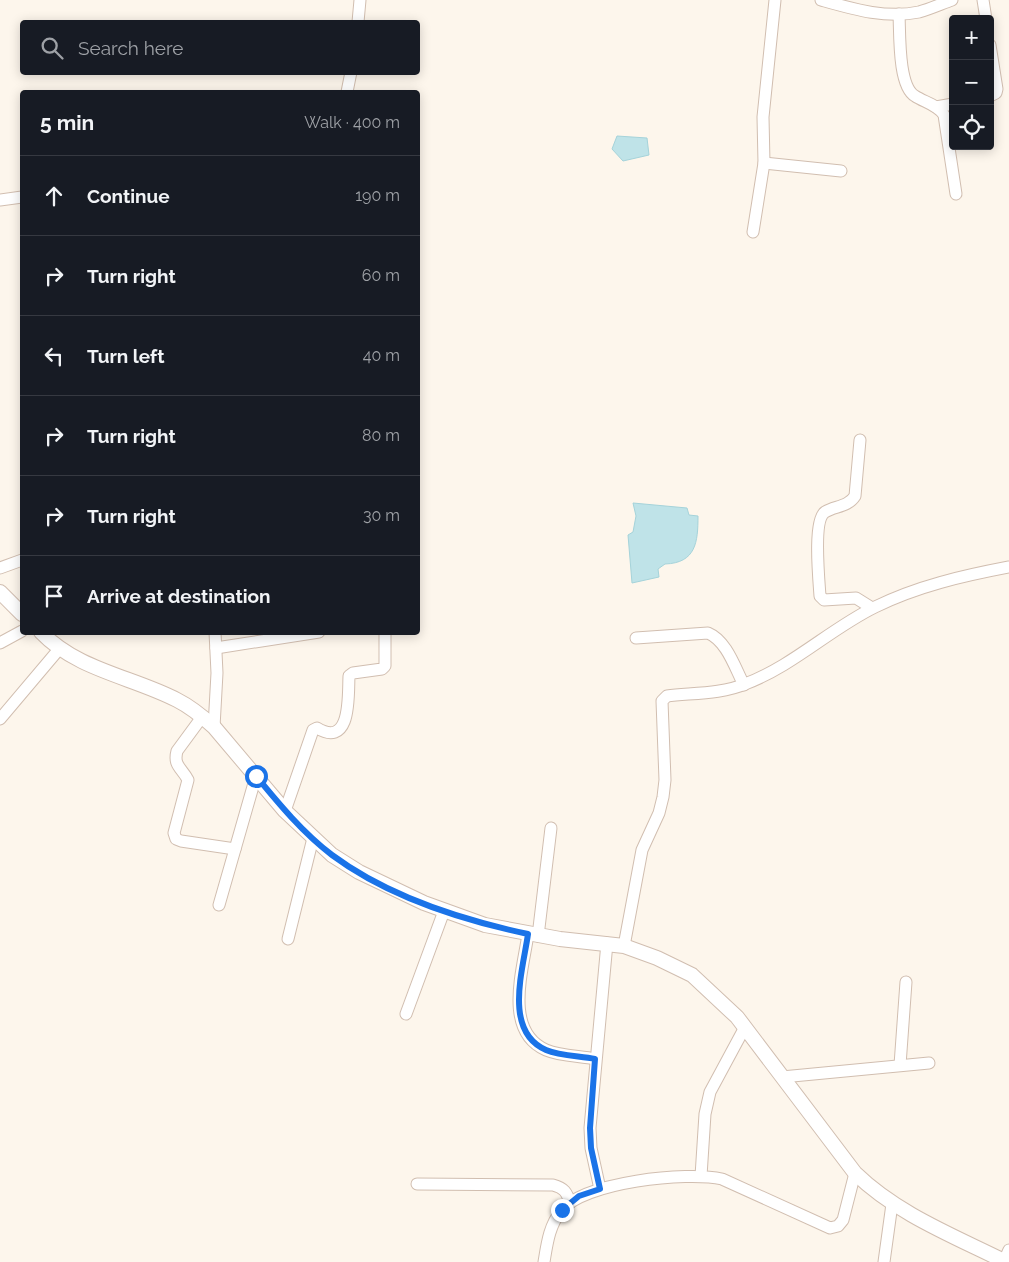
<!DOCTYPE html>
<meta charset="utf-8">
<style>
body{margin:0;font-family:Raleway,sans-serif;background:#20242c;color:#f1f3f6}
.controls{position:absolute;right:15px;top:15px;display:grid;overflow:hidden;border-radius:5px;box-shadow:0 2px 12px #0003}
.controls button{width:45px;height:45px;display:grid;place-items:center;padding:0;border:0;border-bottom:1px solid #363941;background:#171b24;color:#f1f3f6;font:25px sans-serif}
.stop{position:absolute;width:15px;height:15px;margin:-11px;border:4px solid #1a73e8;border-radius:50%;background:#fff}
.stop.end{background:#1a73e8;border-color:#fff;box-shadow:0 1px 5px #0008}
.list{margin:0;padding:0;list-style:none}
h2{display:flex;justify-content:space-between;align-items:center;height:65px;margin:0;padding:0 20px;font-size:21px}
h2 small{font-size:16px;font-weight:400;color:#9ea1a6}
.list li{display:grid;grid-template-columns:32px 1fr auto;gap:15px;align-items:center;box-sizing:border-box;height:80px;padding:0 20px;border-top:1px solid #363941}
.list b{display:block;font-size:19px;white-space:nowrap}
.list em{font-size:16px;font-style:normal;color:#9ea1a6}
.icon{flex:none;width:28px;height:28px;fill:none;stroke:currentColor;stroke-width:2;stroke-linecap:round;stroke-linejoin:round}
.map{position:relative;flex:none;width:1009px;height:1262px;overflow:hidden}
.search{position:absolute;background:#171b24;box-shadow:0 2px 12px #0003;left:20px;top:20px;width:400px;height:55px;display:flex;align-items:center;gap:12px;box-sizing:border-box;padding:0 18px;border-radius:5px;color:#9ea1a6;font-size:19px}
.panel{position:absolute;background:#171b24;box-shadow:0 2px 12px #0003;left:20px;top:90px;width:400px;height:545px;border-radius:5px}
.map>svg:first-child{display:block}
.water{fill:#bfe3e8;stroke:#a5d3da}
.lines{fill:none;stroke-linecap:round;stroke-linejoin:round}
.minor-casing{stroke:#d1beb0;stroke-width:13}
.tertiary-casing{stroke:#d1beb0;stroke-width:16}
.minor{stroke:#fff;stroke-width:11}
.tertiary{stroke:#fff;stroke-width:14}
.route{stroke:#1a73e8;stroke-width:6}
</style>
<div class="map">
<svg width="1009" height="1262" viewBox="0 0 1009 1262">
<rect width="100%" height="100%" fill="#fdf6ec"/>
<g class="water">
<path d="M617,136L647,138L649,155L623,161L612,149Z"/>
<path d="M633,503L687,508L689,515L698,516C698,542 696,563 665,564L658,569L659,577L632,583L628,535L633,532L636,516Z"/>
</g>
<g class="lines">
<g class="minor-casing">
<g id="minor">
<path d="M821,0C853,9 886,19 919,12C930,9 941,4 952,0"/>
<path d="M983,0L986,19"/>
<path d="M899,14C900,34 898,86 915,96C924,102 938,105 944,115L956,194"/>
<path d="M358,22L360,0"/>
<path d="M990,45L997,89L996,93L990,96"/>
<path d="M347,92L351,72"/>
<path d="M936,107L953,104"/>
<path d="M764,163L841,171"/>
<path d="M0,200L22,197"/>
<path d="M753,232L764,163L763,117L775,0"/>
<path d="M860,440L855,496C848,507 835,506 825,512C813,520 819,581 820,596L824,600L856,598L872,608"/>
<path d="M0,568L22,560"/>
<path d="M636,638L708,633C727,641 735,668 744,685"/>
<path d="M0,643L22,631"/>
<path d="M216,648L319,632"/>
<path d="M202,717L177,751C173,766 182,768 188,780L174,833L176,839L181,841L235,849"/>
<path d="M0,719L60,648"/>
<path d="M214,727L217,673L215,632"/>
<path d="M285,811L313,730L317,728C352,749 348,694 349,676L353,673L382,669L385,666V632"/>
<path d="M219,905L256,776"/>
<path d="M528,934C523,970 503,1031 546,1050C560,1056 580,1056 595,1059"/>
<path d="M538,936L551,828"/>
<path d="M288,939L313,838"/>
<path d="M624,946L642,850L659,813L663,797L665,780L662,701L667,696C691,693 722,694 745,684C793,666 830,629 875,607C918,586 962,576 1009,567"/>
<path d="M406,1014L444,911"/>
<path d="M900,1065L906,982"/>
<path d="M782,1077L929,1063"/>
<path d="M701,1176L705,1114L710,1092L745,1027"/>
<path d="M417,1184L553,1185C564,1188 567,1192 570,1203"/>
<path d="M600,1189L591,1148L590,1128L607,943"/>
<path d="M1004,1261L1009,1250"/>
<path d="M544,1262C547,1244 549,1226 561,1211C583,1182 687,1171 722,1179L830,1228L838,1226L843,1220L855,1173"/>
<path d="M884,1262L892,1204"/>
</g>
</g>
<g class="tertiary-casing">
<g id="tertiary">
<path d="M0,592L22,614"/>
<path d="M41,632C77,670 133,677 177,700C191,707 203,717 214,727L285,811L332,855L359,872L424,903L485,925L560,939L624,946L657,958L692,975L737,1017L855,1173C897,1214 954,1236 1006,1262"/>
</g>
</g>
<use href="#minor" class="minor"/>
<use href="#tertiary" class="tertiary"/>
</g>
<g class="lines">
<path class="route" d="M256,776C279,804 303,833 332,855C387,896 462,920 528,934C523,970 503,1031 546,1050C560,1056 580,1056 595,1059L590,1128L591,1148L600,1189L579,1196L562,1210"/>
</g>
</svg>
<div class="controls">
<button>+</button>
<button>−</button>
<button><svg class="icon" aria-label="locate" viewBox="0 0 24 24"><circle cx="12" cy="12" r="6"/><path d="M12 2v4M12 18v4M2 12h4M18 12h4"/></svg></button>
</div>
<div class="stop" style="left:256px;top:776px"></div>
<div class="stop end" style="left:562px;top:1210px"></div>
<div class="search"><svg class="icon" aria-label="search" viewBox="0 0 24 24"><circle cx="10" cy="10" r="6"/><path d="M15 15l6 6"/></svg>Search here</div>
<section class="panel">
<h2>5 min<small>Walk · 400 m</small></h2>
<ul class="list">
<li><svg class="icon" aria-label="ahead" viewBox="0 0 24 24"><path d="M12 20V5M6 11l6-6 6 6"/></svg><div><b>Continue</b></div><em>190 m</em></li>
<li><svg class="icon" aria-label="right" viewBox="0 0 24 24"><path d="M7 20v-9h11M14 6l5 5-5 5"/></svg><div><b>Turn right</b></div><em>60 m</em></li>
<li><svg class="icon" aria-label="left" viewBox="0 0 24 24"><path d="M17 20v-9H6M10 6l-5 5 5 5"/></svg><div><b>Turn left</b></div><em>40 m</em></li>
<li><svg class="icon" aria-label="right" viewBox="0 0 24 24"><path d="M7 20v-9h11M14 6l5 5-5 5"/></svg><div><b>Turn right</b></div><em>80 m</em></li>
<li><svg class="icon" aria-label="right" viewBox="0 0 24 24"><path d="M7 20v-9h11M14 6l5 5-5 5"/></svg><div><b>Turn right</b></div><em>30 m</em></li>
<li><svg class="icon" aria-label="arrive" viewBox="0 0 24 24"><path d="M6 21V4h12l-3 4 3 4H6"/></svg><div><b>Arrive at destination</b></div></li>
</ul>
</section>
</div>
